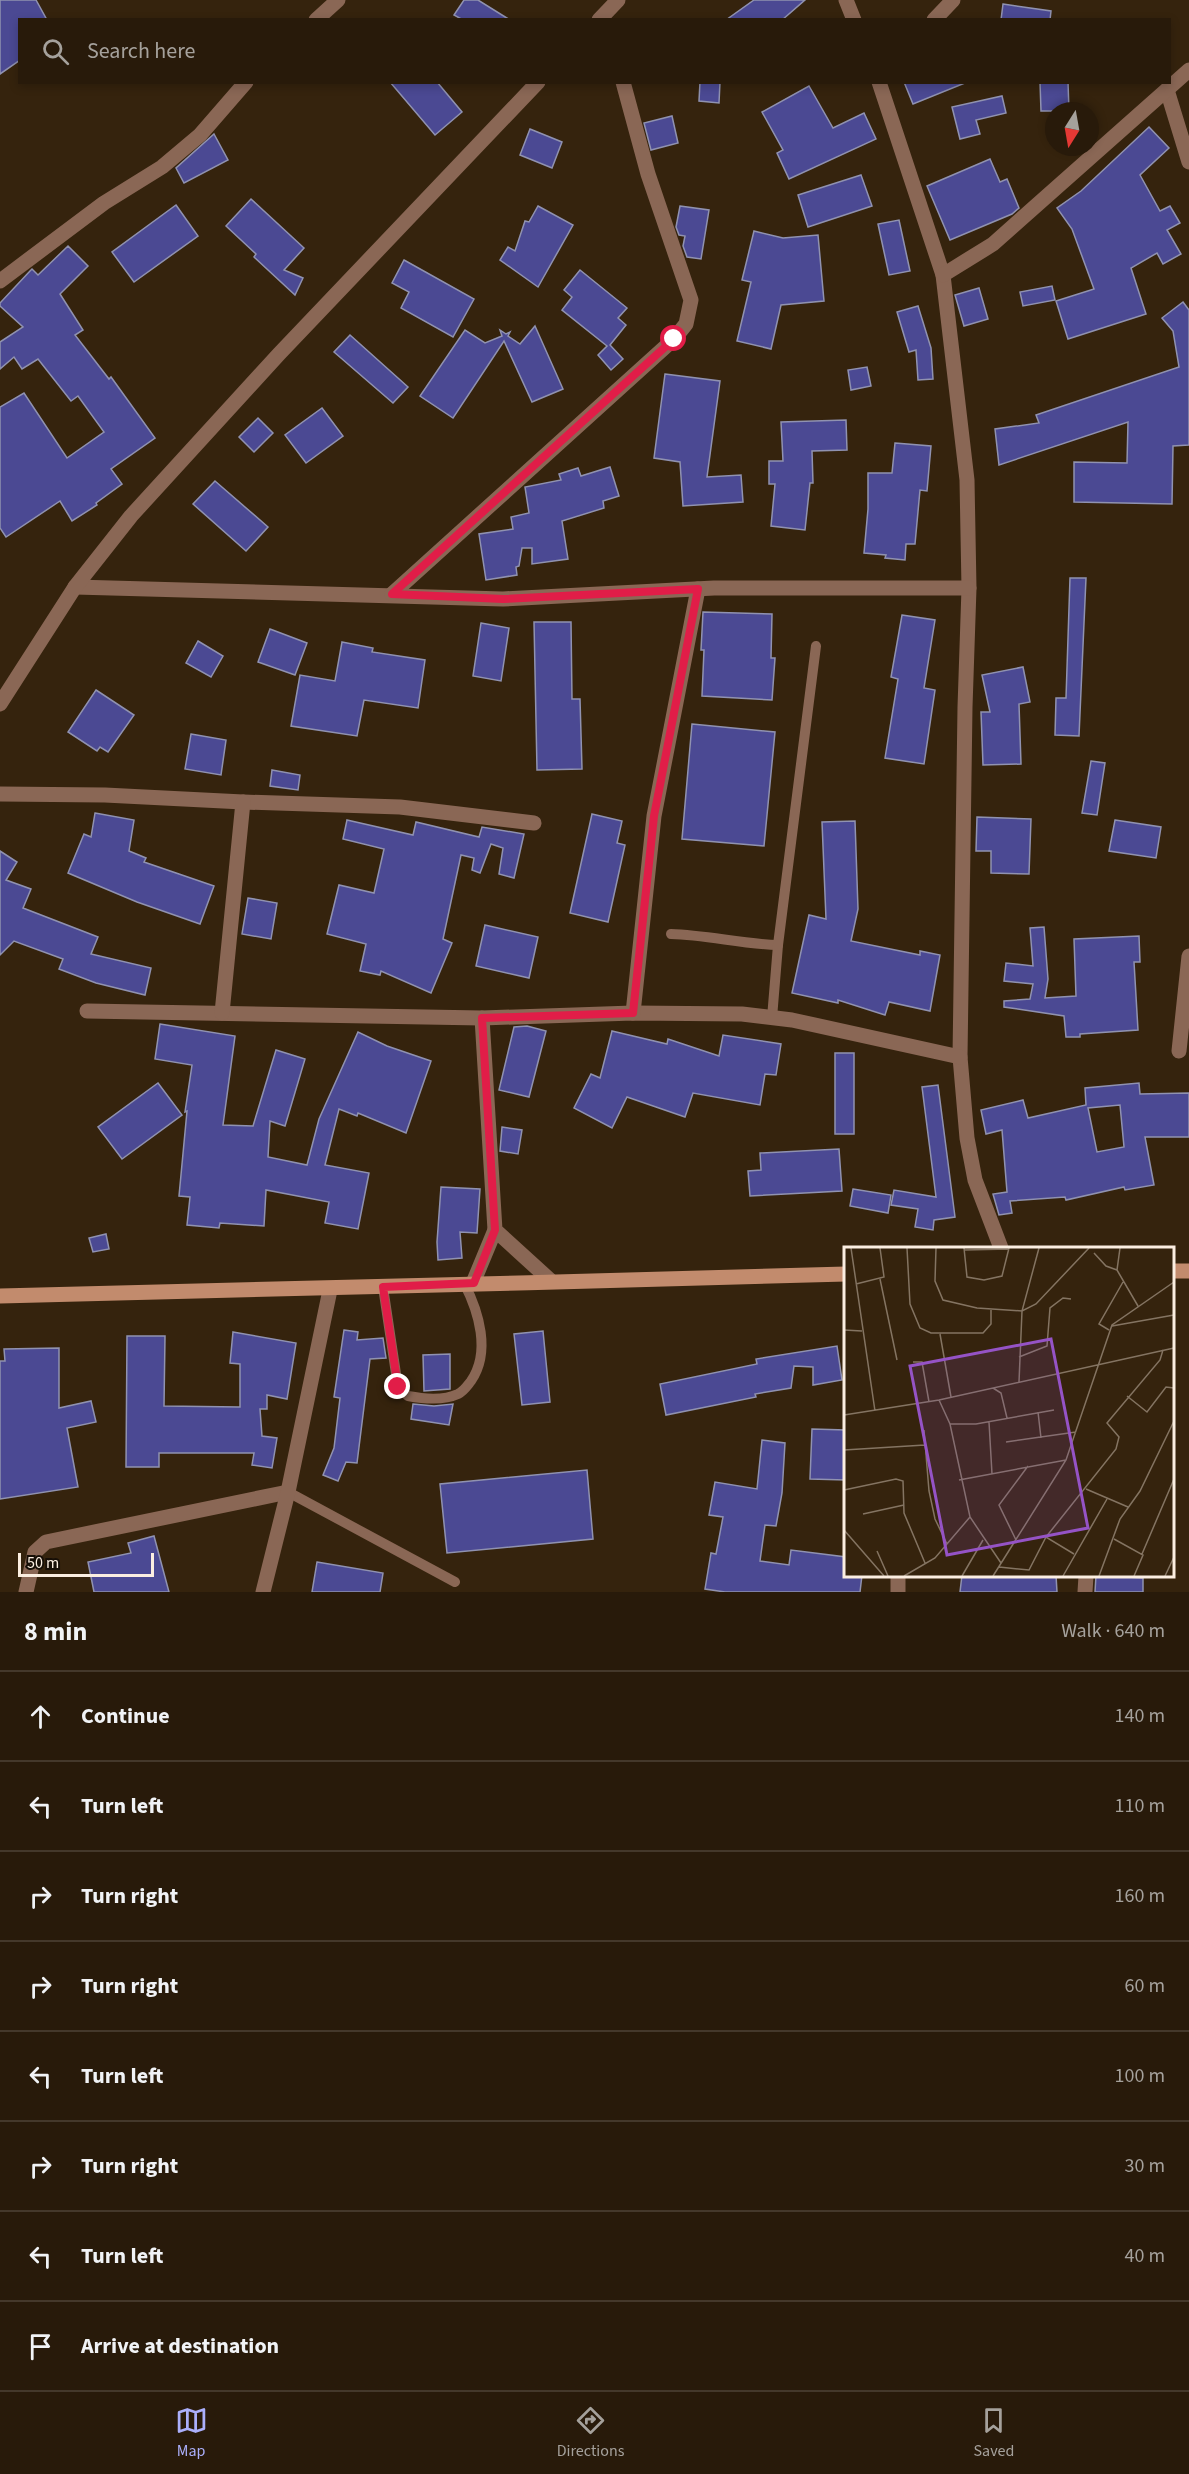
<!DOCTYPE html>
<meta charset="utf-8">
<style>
body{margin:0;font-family:"Source Sans 3",sans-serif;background:#302313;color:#f1f3f6}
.compass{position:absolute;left:1045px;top:102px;width:54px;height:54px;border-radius:50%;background:#281a0a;box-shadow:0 3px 9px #0003;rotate:191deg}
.scale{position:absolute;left:18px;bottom:15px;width:136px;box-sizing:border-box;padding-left:6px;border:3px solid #fbeee1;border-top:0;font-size:16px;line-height:21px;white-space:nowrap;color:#fbeee1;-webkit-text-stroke:4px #160e06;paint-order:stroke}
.stop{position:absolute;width:18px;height:18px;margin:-14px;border:4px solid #e11d48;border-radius:50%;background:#fff}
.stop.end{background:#e11d48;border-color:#fff;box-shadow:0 2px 6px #0008}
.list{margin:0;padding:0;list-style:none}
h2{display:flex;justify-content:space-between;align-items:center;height:78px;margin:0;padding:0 24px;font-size:26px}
h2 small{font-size:20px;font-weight:400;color:#a5a19c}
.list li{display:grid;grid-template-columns:39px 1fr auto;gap:18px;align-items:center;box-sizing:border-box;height:90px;padding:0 24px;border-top:2px solid #44382b}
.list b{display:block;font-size:22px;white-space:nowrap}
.list em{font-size:20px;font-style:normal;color:#a5a19c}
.icon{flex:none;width:33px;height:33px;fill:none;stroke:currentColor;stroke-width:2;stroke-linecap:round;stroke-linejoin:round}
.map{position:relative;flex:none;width:1189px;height:1592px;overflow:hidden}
.search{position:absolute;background:#281a0a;box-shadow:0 3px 9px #0003;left:18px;right:18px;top:18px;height:66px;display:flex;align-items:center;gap:15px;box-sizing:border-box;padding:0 21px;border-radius:0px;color:#a5a19c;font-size:22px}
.sheet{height:798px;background:#281a0a}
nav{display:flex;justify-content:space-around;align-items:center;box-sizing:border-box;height:84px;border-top:2px solid #44382b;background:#281a0a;font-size:16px;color:#a5a19c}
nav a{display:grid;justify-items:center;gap:3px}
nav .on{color:#abaffb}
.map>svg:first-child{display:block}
.building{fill:#4b4993;stroke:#9092b0;stroke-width:1.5;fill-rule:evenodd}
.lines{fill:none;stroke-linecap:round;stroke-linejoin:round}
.service{stroke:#8a6755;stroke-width:10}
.minor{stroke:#8a6755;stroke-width:15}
.tertiary{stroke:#8a6755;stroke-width:15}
.secondary{stroke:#c28b6d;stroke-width:15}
.route{stroke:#e11d48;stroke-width:8}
.inset-road{fill:none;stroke:#847462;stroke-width:1.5}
.view{fill:#9553c6;fill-opacity:0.15;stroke:#9553c6;stroke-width:3}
.inset-edge{fill:none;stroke:#fbeee1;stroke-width:3}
</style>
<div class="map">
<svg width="1189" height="1592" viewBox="0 0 1189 1592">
<rect width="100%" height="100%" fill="#35230d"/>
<g class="building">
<path d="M0,0H36L47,20H20V60L0,74Z"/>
<path d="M464,0H478L510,20H463L454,15Z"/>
<path d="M754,0H805L782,20H726Z"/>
<path d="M1003,4L1051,11L1050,20H1001Z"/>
<path d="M390,82H437L462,112L435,135Z"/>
<path d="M700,82H720L719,103L699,101Z"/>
<path d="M904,82H964L965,83L913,104Z"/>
<path d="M1040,82H1068L1069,111H1041Z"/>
<path d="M809,86L833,128L864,113L876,139L789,179L777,153L783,150L762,112Z"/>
<path d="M1002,96L1006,113L976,120L980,134L960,139L952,107Z"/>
<path d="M672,116L678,143L651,150L644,123Z"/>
<path d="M1149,127L1169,148L1140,175L1160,211L1170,206L1180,223L1167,230L1181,254L1163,264L1157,253L1131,268L1146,314L1068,339L1056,301L1094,289L1072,229L1057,208L1081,191Z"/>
<path d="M530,129L562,142L552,168L520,155Z"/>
<path d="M214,134L228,160L184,183L176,168Z"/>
<path d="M990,159L1000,182L1007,179L1019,208L1012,214L950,240L927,186Z"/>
<path d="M861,175L872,206L808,227L798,195Z"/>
<path d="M251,199L304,248L284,270L303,278L295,295L254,257L256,254L226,226Z"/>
<path d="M176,205L198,236L134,282L112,252Z"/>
<path d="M538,206L573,225L538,287L500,260L508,247L515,251L525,221L529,222Z"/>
<path d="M680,206L709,210L701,259L687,257L683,246L685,236L679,235L676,227Z"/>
<path d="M899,220L910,271L889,275L878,224Z"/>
<path d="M754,231L783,238L818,235L824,301L781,305L771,349L737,341L751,282L742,280Z"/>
<path d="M68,246L88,266L60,294L83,330L75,335L109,379L111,377L155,438L111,469L122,484L96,503L97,505L72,521L60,501L6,537L0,528V407L24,393L67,458L104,432L78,396L71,401L38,359L22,369L14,357L0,369V342L23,327L0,306V303L30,271L32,269L38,275Z"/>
<path d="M404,260L474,299L453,337L401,308L409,292L392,283Z"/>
<path d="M580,270L627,308L618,318L626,325L610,345L623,359L611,370L598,355L607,346L562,310L572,297L564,290Z"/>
<path d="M1052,286L1055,300L1023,306L1020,292Z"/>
<path d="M979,288L988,319L964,326L955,295Z"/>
<path d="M1183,302L1189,310V445L1173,446L1172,504L1074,502V462L1127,463L1128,422L999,465L995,429L1039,423L1036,415L1179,367L1173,331L1162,318Z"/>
<path d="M918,306L931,348L933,379L918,380L916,350L909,352L897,312Z"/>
<path d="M535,326L563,389L532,402L504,341L453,418L420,396L465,330L485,343L502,336L500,330L506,334L510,332L508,336L520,344Z"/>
<path d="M350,335L408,387L393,403L334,352Z"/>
<path d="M867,367L871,386L851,390L848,370Z"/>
<path d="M665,374L720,381L707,477L741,475L743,502L683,506L680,462L654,458Z"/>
<path d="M322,408L343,436L306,463L285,435Z"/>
<path d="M258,418L273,433L254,452L239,437Z"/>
<path d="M846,420L847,450L812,451L813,483H810L805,530L771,526L775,484H769V461H783L781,422Z"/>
<path d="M895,443L931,446L927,491L920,490L915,544H906L905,560L885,558L886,555L864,553L868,509V473H892Z"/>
<path d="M610,467L619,496L603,501L604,508L562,521L568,559L532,564V548H522L519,566L516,567L517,575L486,580L479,534L513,529L511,517L529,513L525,487L561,480L559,474L578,468L581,476Z"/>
<path d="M215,481L268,527L246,551L193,504Z"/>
<path d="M1070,578H1086L1079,736L1055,735L1056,698H1066Z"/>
<path d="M703,612L772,614L771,658H775L772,700L702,696L704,650H701Z"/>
<path d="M902,615L935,620L924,688L935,690L924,764L885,758L898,679L891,677Z"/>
<path d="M534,622H571L572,699H580L582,769L537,770Z"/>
<path d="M481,623L509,628L501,681L473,676Z"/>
<path d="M270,629L307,643L295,675L258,662Z"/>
<path d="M198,641L223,656L211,677L186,663Z"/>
<path d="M342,642L373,648L372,652L425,660L418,708L364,700L357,736L291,726L300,675L335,681Z"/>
<path d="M1023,667L1030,702L1019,704L1021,764L983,765L981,712H990L982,675Z"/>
<path d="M96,690L134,715L108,752L100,747L97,751L68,732Z"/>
<path d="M692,724L775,732L764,846L682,839Z"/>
<path d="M191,734L226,740L221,775L185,769Z"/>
<path d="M1091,761L1105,763L1097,815L1082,813Z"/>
<path d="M272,770L300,775L298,790L270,786Z"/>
<path d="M95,813L134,820L129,851L146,858L144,862L214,886L200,924L137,902L68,873L84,834L91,837Z"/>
<path d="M592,814L622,821L617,843L625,845L608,922L570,913Z"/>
<path d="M977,817L1031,819L1029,874L991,873V851H976Z"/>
<path d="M347,820L413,835L416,822L479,837L482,827L524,834L514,878L499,874L503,848L491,844L480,873L472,870L474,858L461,855L443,939L452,943L431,993L381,971L380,975L360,971L366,944L327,934L339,885L374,893L384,849L343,839Z"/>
<path d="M1115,820L1161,827L1156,858L1109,851Z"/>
<path d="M855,821L858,909L851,941L920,955V951L940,955L930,1011L889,1002L885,1015L838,1000V1003L792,993L809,915L826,919L822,822Z"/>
<path d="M0,851L17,862L6,880L31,889L23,908L98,937L91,954L151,968L145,995L96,983L59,969L63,959L14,941L0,955Z"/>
<path d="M248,898L277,903L271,939L242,934Z"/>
<path d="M485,925L538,937L529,978L476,966Z"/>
<path d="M1044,927L1048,979L1045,998L1076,996L1074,939L1139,936L1140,962H1134L1138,1030L1080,1034V1037H1066L1064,1016L1004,1007V1001L1030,999L1033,984L1004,981L1006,963L1033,966L1030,928Z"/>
<path d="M160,1024L235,1036L223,1125L253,1126L276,1050L305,1059L285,1126L270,1121L268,1157L307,1165L319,1119L358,1032L387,1046L431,1061L406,1133L358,1113L357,1116L339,1109L325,1165L369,1173L358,1229L325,1223L329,1202L266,1190L264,1226L220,1223L219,1228L187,1225L190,1197L179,1196L187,1111L185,1112L192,1065L155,1059Z"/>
<path d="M527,1026L546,1031L529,1097L499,1090L514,1027Z"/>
<path d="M612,1031L667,1044L668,1039L719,1056L723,1035L781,1044L776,1075L765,1074L760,1105L693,1093L685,1117L627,1097L612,1128L574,1108L591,1074L600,1078Z"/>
<rect x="835" y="1053" width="19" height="81"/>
<path d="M158,1083L182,1115L122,1159L98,1127Z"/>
<path d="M1139,1083L1140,1094L1189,1093V1137H1145L1154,1185L1125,1190L1124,1187L1066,1200L1065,1197L1010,1201L1012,1213L999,1215L993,1194L1007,1192L1002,1130L986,1134L981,1110L1023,1100L1028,1118L1086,1105L1085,1088ZM1120,1105L1124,1147L1097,1152L1088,1108Z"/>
<path d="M938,1085L955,1217L934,1220L933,1230L915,1227L918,1209L891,1205L894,1190L936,1197L922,1087Z"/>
<path d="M502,1127L522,1130L518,1154L500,1151Z"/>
<path d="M839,1149L842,1191L750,1196L748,1171L761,1170L760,1153Z"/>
<path d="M441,1187L480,1189L477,1233L460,1232L462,1258L438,1260L437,1242Z"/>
<path d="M853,1189L891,1195L888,1213L850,1206Z"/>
<path d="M106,1234L109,1249L93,1252L89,1238Z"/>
<path d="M344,1330L358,1332L357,1340L383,1338L386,1358L370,1359L357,1463L346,1462L338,1481L323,1475L334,1448L340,1398L334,1397Z"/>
<path d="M543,1331L550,1402L522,1405L514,1334Z"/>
<path d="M233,1332L296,1343L287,1399L267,1395V1409H260L262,1436L277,1438L272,1468L252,1465L254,1453H159V1467H126L127,1336H165L164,1406L240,1407V1364L230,1363Z"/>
<path d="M837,1346L842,1380L813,1385V1367L794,1366L791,1388L755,1394L756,1397L666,1415L660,1384L757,1364L756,1359Z"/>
<path d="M59,1348V1408L91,1401L96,1422L67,1428L78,1487L0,1499V1361H5L4,1349Z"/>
<path d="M450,1354V1389L424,1391L423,1355Z"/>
<path d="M413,1404L434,1406L453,1404L449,1425L411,1419Z"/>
<path d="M812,1429L846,1430V1480L810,1479Z"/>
<path d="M762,1440L785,1443L782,1493L776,1526L765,1525L760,1561L789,1565L791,1550L846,1557V1575H862L860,1592H725L705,1589L711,1553L716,1554L723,1517L709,1515L715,1482L757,1489Z"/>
<path d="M587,1470L593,1539L447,1553L440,1484Z"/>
<path d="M154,1536L169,1592H94L88,1562L131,1553L128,1543Z"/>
<path d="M317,1562L383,1573L380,1592H312Z"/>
<path d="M962,1575H1056L1057,1592H960Z"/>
<path d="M1096,1575L1143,1578V1592H1095Z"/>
</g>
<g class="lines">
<g class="service">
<path d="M671,934C707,935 742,944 778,945"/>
<path d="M772,1018L778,945L816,646"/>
<path d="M383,1287L398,1387L408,1396C424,1399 443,1401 458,1394C464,1391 467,1386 471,1381C491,1352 479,1312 464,1283"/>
<path d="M288,1492L455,1582"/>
</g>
<g class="minor">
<path d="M846,0L854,20"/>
<path d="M316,20L338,0"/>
<path d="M934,20L953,0"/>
<path d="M879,82L943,275L967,480L969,588L965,707L960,1057L967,1138L975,1180L1001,1248"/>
<path d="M1167,90L1189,162"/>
<path d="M943,275L993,244L1189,70"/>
<path d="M0,281L104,203L162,167L200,135L246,82"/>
<path d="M75,587L503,599L714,588H969"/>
<path d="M392,594L674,339L686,324L691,300L648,174L623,82"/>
<path d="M0,794L105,795L243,802L400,807L534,823"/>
<path d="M87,1011L482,1018L633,1013L742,1014L792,1020L960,1057"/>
<path d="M222,1013L243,802"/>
<path d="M633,1013L654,816L698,589"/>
<path d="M482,1018L495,1230L551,1281"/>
<path d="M1179,1051L1189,956"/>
<path d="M473,1283L495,1230"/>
<path d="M26,1592L35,1552L46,1542L288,1492"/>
<path d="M263,1592L288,1492L330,1290"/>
<path d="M898,1592V1576"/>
<path d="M1085,1592L1086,1576"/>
</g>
<g class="tertiary">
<path d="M599,20L618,0"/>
<path d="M0,704L75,587L131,516L279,354L538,82"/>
</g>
<g class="secondary">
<path d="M1172,1271H1189"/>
<path d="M0,1296C282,1291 564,1281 846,1274"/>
</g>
</g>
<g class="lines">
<path class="route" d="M398,1387L383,1287L474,1283L495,1230L482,1018L633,1013L654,816L698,589L503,599L392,594L674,339"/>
</g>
<g transform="translate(844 1247)">
<rect width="330" height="330" fill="#35230d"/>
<path class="inset-road" d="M7,1L31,164M63,1L66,57L76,81L87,86H139L147,77V63M92,1L91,34L99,53L133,61L178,64L192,57L245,1M120,1L123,30L140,33L158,29L165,1M276,1L273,23L294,59M120,3L165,2M250,6L262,19L273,23M36,32L53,113M12,37L40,30L36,1M268,79L330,68M0,83L18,84M265,83L255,77L279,35M96,87L107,150M175,110L203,99L206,61L219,51L227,52M69,115H78L85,155M175,135L178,64L195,1M149,141L157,146L163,171M283,149L303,165L322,140L330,141M95,153L106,177L126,270L157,316M194,165L197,191M0,168L95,153L330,101M145,175L148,227M106,177H132L210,163M80,183L85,244L91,272L103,297M162,195L232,185M0,203L81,198M115,233L222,213M242,242L284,260M0,243L52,232L59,234L60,266L81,316M19,267L60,258M0,283L40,329M202,290L272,202L275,190L263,176L316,113L319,103M270,292L299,308L290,329M172,293L155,258L184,219M33,304L44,329M298,307L330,232M155,320L185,323L202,290L230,307M60,329L91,311L126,270M118,329L139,293M149,329L222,213L268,78L330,35M219,329L263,252M255,329L276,272L296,244L330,174M321,329L330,310"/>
<path class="view" d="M207,92L244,281L103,308L66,119Z"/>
<rect width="330" height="330" class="inset-edge"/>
</g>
</svg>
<svg class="compass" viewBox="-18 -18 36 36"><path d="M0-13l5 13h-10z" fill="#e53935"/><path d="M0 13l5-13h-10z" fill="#a5a19c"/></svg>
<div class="scale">50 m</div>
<div class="stop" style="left:674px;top:339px"></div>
<div class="stop end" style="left:398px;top:1387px"></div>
<div class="search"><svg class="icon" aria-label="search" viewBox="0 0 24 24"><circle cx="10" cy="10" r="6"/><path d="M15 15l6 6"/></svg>Search here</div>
</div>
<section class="sheet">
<h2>8 min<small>Walk · 640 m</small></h2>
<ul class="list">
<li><svg class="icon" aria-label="ahead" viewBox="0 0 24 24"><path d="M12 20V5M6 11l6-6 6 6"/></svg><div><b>Continue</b></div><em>140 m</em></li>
<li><svg class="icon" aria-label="left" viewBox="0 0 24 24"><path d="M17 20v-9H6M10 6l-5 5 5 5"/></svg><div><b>Turn left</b></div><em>110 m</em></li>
<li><svg class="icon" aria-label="right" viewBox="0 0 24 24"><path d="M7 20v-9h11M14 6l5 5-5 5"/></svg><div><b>Turn right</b></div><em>160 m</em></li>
<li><svg class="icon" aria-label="right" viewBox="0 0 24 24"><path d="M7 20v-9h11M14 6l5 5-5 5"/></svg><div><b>Turn right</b></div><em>60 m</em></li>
<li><svg class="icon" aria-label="left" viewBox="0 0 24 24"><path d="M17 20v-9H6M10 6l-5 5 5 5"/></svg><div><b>Turn left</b></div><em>100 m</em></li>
<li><svg class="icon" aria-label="right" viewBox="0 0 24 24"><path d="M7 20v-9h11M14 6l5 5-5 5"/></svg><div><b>Turn right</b></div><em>30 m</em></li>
<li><svg class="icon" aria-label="left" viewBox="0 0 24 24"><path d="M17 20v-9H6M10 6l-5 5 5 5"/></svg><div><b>Turn left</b></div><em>40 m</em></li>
<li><svg class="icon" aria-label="arrive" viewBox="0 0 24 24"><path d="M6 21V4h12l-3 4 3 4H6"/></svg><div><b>Arrive at destination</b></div></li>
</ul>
</section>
<nav>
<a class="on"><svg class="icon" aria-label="map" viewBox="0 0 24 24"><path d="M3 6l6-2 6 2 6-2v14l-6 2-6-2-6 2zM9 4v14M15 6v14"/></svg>Map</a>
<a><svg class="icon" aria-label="directions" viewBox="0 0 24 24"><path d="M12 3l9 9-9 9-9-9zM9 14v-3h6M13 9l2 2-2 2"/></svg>Directions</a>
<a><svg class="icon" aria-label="saved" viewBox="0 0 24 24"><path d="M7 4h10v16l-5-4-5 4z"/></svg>Saved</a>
</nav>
